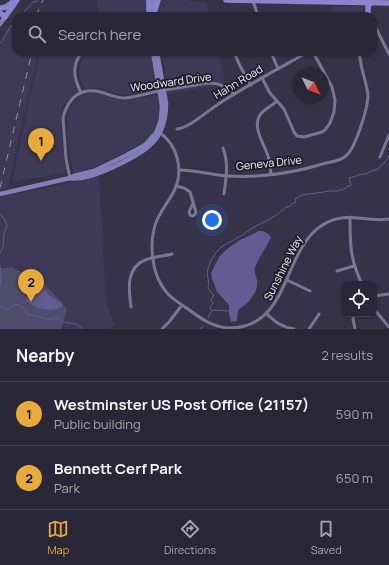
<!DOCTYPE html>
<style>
body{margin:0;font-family:Manrope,sans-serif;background:#343242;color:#f1f3f6}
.controls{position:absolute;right:12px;bottom:12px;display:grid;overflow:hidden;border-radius:8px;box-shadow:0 1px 3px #0004}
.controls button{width:36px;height:36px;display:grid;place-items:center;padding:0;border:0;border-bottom:1px solid #444352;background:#282637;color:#f1f3f6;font:20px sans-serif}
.compass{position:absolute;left:293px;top:68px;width:36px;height:36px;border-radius:50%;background:#282637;box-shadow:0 1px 3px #0004;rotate:132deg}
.you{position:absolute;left:212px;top:220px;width:14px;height:14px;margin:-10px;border:3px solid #fff;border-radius:50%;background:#1a73e8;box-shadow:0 0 0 6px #1a73e833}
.badge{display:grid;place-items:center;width:26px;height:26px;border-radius:50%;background:#e8ab37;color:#111;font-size:13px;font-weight:700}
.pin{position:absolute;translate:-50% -33px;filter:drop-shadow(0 1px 2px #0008)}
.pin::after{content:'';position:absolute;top:21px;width:14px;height:12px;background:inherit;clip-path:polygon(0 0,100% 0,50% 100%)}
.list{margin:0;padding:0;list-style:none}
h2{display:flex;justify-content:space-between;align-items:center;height:52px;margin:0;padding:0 16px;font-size:17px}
h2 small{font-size:13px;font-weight:400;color:#a5a5ad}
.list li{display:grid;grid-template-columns:26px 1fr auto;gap:12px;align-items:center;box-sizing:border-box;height:64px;padding:0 16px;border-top:1px solid #444352}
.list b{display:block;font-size:15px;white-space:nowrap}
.list p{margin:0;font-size:13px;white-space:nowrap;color:#a5a5ad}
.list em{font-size:13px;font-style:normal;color:#a5a5ad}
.icon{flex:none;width:22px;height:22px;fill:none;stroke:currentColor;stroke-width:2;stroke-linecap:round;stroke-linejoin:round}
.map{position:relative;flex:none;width:389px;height:329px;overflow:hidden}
.search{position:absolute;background:#282637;box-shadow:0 1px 3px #0004;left:12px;right:12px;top:12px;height:44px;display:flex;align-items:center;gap:10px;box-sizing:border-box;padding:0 14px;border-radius:12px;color:#a5a5ad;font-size:15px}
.sheet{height:180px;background:#282637}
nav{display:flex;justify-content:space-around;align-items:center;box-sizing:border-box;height:56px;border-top:1px solid #444352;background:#282637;font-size:11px;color:#a5a5ad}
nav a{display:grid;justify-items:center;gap:2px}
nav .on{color:#e8ab37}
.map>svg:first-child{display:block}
.built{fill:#3d3956}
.green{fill:#504c6d}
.water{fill:#635b91}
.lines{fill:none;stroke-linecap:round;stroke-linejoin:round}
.stream{stroke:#635b91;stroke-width:1}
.minor{stroke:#797690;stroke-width:3}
.major{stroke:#857db5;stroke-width:4.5}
.highway{stroke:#8d82cd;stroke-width:5.5}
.rail{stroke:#9694a5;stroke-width:1;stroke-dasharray:7 7;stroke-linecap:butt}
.labels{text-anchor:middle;stroke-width:3.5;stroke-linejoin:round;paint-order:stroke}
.street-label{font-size:11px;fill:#f3f2fe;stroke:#1d1c27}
</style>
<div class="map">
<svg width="389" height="329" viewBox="0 0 389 329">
<rect width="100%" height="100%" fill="#363349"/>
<g class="built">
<path d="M97,0H147V16H99Z"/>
<path d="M160,0H186L206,3L209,16H158L159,3Z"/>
<path d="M360,6L365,12L366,16H336L331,7Z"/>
<path d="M16,20V52H38L8,187L0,190V47L6,31Z"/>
<path d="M40,52H80L76,58L74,67L73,75L75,83L79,92L71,98L64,104L61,113V124L63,150L67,173L12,182Z"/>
<path d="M88,52H151L158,88L157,89L126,95L118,94L105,89L94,88L85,89L81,81L79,74L80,64L83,57Z"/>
<path d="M162,52H218L224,75L222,86L206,87L169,94Z"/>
<path d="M89,93H99L115,98L124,100L160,95V109L159,118L154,130L150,137L139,145L100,165L76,173L73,171L69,152L67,119L68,111L75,101L80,96Z"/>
<path d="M99,175L106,302L114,324L108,329H64L67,309L55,295L35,275L23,273L12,267L0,269V198L4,196L79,181Z"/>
</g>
<path class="green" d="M12,267L23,273L35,275L55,295L67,309L62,329H0V269Z"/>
<g class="water">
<path d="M259,231C264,231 267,232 271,237C267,247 260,255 256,265C253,271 256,274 257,280C259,292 248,304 238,310L237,321L231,322L229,313V305L217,292L215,286L212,279L211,273L219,257L227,249L240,240Z"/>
<path d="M35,281L38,282C45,291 52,299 62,303L63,306C50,313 38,309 26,301V300C27,292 29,286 35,281Z"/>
</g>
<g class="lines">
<g class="stream">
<path d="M20,16L24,12L33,2L38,1V0"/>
<path d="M0,44C5,36 9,27 16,20"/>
<path d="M0,215L4,218L7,226L4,233L3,247L0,253"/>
<path d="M0,266L1,275L0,286"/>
<path d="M0,306L6,310C10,309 12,306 15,305C21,303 26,310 28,315C35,314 40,318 47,319C50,320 54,318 57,318C60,319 60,320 62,322L76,324L83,329"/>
<path d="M212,310L229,311"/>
<path d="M208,318L212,310L210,309L211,305H212L213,303L211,300L214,295L210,291L208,288C210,282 206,275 208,269C210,262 213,256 218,250C224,244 232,241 239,237C246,233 251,228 258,225C268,220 278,215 286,207H289L293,203L296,202L295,199L302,195L330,191H338L346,188L347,186H350L351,185L349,178L362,174H366L373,170H377L384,163L389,156"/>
<path d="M200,329L203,326"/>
</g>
<g class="minor">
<path d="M253,1L258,16"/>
<path d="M305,16L309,14L312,16"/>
<path d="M373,22L389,54"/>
<path d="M234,52L240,66L251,85"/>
<path d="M271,52L278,69"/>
<path d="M262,78L270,93L284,109L294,132L297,136L304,137L322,132L325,130L330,123L334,112L335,100L332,87L313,52"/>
<path d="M81,93C74,78 71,66 82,52"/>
<path d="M177,129C189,128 206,112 217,105C246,86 278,69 308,52"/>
<path d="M159,132C178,145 184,171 174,191C169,201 162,209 157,220C148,242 151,276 168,294C173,299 179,303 185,307C198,316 211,327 228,328C290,329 282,252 321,226C346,209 364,223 389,219"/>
<path d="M223,148C229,164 226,178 224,194"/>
<path d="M380,157L389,135"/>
<path d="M179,170C195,170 211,175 227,176C260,178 294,173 326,163C333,162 341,160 346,156C356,147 367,110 368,97C368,89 365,81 363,73C361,66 360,59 359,52"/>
<path d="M271,174C271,168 270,162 268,156C264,143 252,128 260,115C264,109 272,106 277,101"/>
<path d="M70,178L66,159L63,118C66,106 71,96 83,92C99,87 110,98 125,98C136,97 148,93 159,91C175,88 191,86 207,83C219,83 226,86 234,94"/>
<path d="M176,186L184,188L190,192L196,212L195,214L193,216L190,215L189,212L193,203"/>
<path d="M350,217C350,244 350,259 362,284"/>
<path d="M337,271L354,266"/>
<path d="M287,280L310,291"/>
<path d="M374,296L389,294"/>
<path d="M131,307C129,291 125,268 145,260C152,257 164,256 172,254"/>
<path d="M374,309L389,327"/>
<path d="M267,314C275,322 282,327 294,329"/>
<path d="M354,314L353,319L355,329"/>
<path d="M162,329L169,322L182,305"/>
<path d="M309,329L319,314"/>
</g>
<g class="major">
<path d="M153,10L154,0"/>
<path d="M149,16L150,8"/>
<path d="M0,24L5,17"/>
<path d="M70,178C88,182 144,155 155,140C164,129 166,117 166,103L157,52"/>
<path d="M0,194L70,178L74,176L94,171L127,155L145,145L156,133L161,120L162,106L153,52"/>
</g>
<g class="highway">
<path d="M149,0V11"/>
<path d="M226,0L389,3"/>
<path d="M0,8C6,8 10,5 14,0"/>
<path d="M368,12V7L371,2"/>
<path d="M0,13L5,17L17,0"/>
<path d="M153,16L158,0"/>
</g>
<g class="rail">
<path d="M36,16L43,0"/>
<path d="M0,188L32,52"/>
</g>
</g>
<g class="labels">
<g class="street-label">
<text transform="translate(171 82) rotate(-8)" y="4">Woodward Drive</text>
<text transform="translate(238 82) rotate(-31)" y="4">Hahn Road</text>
<text transform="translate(269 163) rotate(-6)" y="4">Geneva Drive</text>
<text transform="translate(283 268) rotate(-63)" y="4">Sunshine Way</text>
</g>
</g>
</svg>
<div class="controls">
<button><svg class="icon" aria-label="locate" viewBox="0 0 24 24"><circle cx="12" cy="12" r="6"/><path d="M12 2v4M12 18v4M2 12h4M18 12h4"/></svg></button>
</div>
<svg class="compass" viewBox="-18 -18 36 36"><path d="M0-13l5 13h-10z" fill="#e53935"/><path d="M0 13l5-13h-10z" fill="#a5a5ad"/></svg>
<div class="you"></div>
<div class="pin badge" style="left:41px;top:161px">1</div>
<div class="pin badge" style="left:31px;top:302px">2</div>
<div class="search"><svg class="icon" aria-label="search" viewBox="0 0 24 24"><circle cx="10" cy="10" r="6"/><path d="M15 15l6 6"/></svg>Search here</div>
</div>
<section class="sheet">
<h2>Nearby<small>2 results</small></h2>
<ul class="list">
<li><span class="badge">1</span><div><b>Westminster US Post Office (21157)</b><p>Public building</p></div><em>590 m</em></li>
<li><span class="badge">2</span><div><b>Bennett Cerf Park</b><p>Park</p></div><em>650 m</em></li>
</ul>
</section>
<nav>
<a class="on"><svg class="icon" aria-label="map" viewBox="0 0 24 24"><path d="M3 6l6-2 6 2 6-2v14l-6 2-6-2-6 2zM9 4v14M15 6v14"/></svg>Map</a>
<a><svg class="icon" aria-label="directions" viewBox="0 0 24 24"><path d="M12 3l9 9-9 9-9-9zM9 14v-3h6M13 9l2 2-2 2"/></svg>Directions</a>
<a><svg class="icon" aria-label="saved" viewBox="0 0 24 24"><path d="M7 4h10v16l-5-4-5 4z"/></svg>Saved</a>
</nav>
